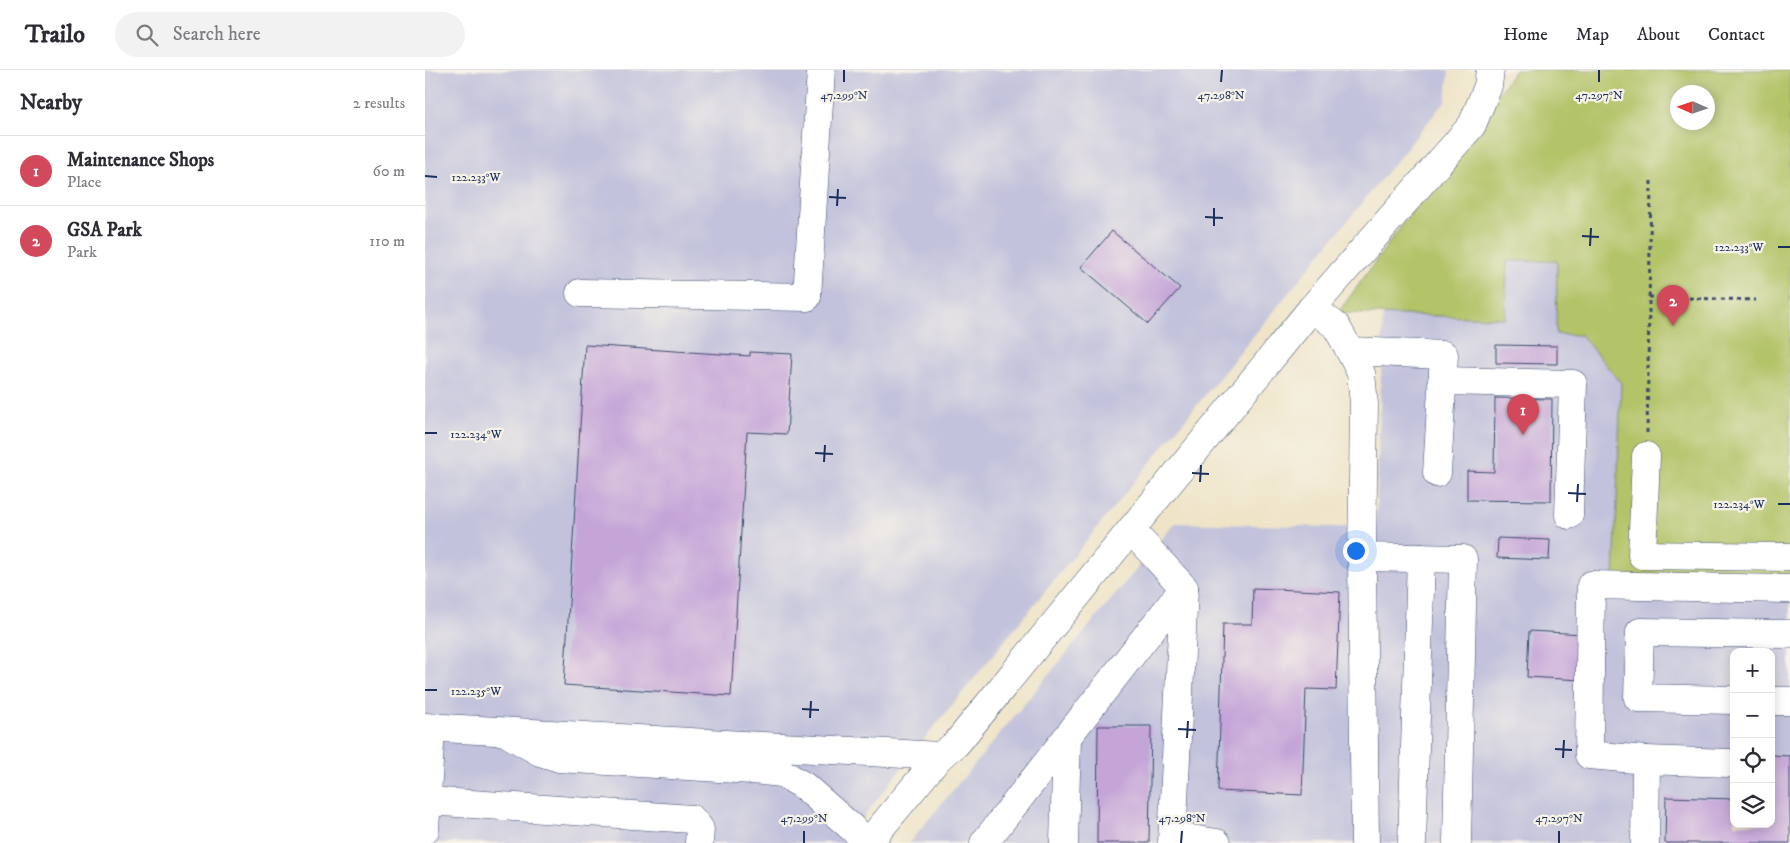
<!DOCTYPE html>
<meta charset="utf-8">
<style>
body{margin:0;font-family:"IM FELL DW Pica",serif;background:#f2f2f3;color:#2b2b33}
.controls{position:absolute;right:15px;bottom:15px;display:grid;overflow:hidden;border-radius:10px;box-shadow:0 2px 12px #0003}
.controls button{width:45px;height:45px;display:grid;place-items:center;padding:0;border:0;border-bottom:1px solid #e1e1e2;background:#fff;color:#2b2b33;font:25px sans-serif}
.compass{position:absolute;left:1245px;top:15px;width:45px;height:45px;border-radius:50%;background:#fff;box-shadow:0 2px 12px #0003;rotate:273deg}
.you{position:absolute;left:930px;top:480px;width:18px;height:18px;margin:-12px;border:4px solid #fff;border-radius:50%;background:#1a73e8;box-shadow:0 0 0 8px #1a73e833}
.badge{display:grid;place-items:center;width:32px;height:32px;border-radius:50%;background:#d1495b;color:#fff;font-size:16px;font-weight:700}
.pin{position:absolute;translate:-50% -41px;filter:drop-shadow(0 1px 2px #0008)}
.pin::after{content:'';position:absolute;top:26px;width:18px;height:15px;background:inherit;clip-path:polygon(0 0,100% 0,50% 100%)}
.list{margin:0;padding:0;list-style:none}
h2{display:flex;justify-content:space-between;align-items:center;height:65px;margin:0;padding:0 20px;font-size:21px}
h2 small{font-size:16px;font-weight:400;color:#7c7c81}
.list li{display:grid;grid-template-columns:32px 1fr auto;gap:15px;align-items:center;box-sizing:border-box;height:70px;padding:0 20px;border-top:1px solid #e1e1e2}
.list b{display:block;font-size:19px;white-space:nowrap}
.list p{margin:0;font-size:16px;white-space:nowrap;color:#7c7c81}
.list em{font-size:16px;font-style:normal;color:#7c7c81}
.icon{flex:none;width:28px;height:28px;fill:none;stroke:currentColor;stroke-width:2;stroke-linecap:round;stroke-linejoin:round}
.map{position:relative;flex:none;width:1365px;height:773px;overflow:hidden}
header{display:flex;align-items:center;gap:30px;box-sizing:border-box;height:70px;padding:0 25px;background:#fff;border-bottom:1px solid #e1e1e2}
header strong{font-size:24px}
nav{display:flex;gap:28px;margin-inline-start:auto;font-size:18px}
.search{width:350px;height:45px;background:#f2f2f3;display:flex;align-items:center;gap:12px;box-sizing:border-box;padding:0 18px;border-radius:28px;color:#7c7c81;font-size:19px}
main{display:flex}
aside{flex:1;background:#fff}
.map>svg:first-child{display:block}
.industrial{fill:#c2c2dc;fill-rule:evenodd}
.green{fill:#b2c367;stroke:#667962;fill-rule:evenodd}
.building{fill:#c5a5d8}
.lines{fill:none;stroke-linecap:round;stroke-linejoin:round}
.minor-casing{stroke:#3b4a6e;stroke-width:29}
.path{stroke:#3b4a6e;stroke-width:3;stroke-dasharray:4 4;stroke-linecap:butt}
.minor{stroke:#fff;stroke-width:28}
.ticks{fill:none;stroke:#1b2f5e;stroke-width:2}
.ticks-label{font-size:12px;text-anchor:middle;fill:#1b2f5e;stroke:#f7f3e8;stroke-width:4.5;stroke-linejoin:round;paint-order:stroke}
</style>
<header>
<strong>Trailo</strong>
<div class="search"><svg class="icon" aria-label="search" viewBox="0 0 24 24"><circle cx="10" cy="10" r="6"/><path d="M15 15l6 6"/></svg>Search here</div>
<nav><a>Home</a><a>Map</a><a>About</a><a>Contact</a></nav>
</header>
<main>
<aside>
<h2>Nearby<small>2 results</small></h2>
<ul class="list">
<li><span class="badge">1</span><div><b>Maintenance Shops</b><p>Place</p></div><em>60 m</em></li>
<li><span class="badge">2</span><div><b>GSA Park</b><p>Park</p></div><em>110 m</em></li>
</ul>
</aside>
<div class="map">
<svg width="1365" height="773" viewBox="0 0 1365 773">
<rect width="100%" height="100%" fill="#f7f3e8"/>
<filter id="ink" filterUnits="userSpaceOnUse"><feTurbulence type="fractalNoise" baseFrequency=".02" numOctaves="2"/><feDisplacementMap in="SourceGraphic" scale="10" xChannelSelector="R" yChannelSelector="G"/><feConvolveMatrix kernelMatrix="1 2 1 2 8 2 1 2 1" color-interpolation-filters="sRGB"/></filter>
<filter id="wash" filterUnits="userSpaceOnUse"><feTurbulence type="fractalNoise" baseFrequency=".0096" numOctaves="4" result="noise"/><feDisplacementMap in="SourceGraphic" scale="20" xChannelSelector="R" yChannelSelector="G"/><feGaussianBlur stdDeviation="1.12" result="paint"/><feColorMatrix in="noise" values="0 0 0 0 0 0 0 0 0 0 0 0 0 0 0 0 0 1.4 0 .05"/><feComposite in="paint" operator="in"/></filter>
<g filter="url(#wash)">
<rect width="100%" height="100%" fill="#efe4c8"/>
<g class="industrial">
<path d="M0,0H1024L1021,30L506,661L418,773H0Z"/>
<path d="M1082,191H1133L1131,263L1156,265L1196,313L1190,510L1365,513V773H484L750,453L951,458L958,244L1080,248ZM1309,582H1346V754H1309Z"/>
</g>
<path class="green" d="M1090,0H1365V513L1189,511L1196,313L1156,265L1131,264L1132,191H1082L1080,248L913,243ZM1252,22H1282V52H1252Z"/>
<g id="blocks">
<g class="building">
<path d="M687,161L755,218L723,254L656,197Z"/>
<path d="M160,275L325,286V282L367,284L362,364L322,362L306,626L139,615Z"/>
<path d="M1071,275L1132,276V294L1071,293Z"/>
<path d="M1070,328L1127,329L1126,431L1042,430V401L1069,402Z"/>
<path d="M1073,468L1125,470L1124,490L1072,488Z"/>
<path d="M828,518L915,522L911,620L881,619L877,725L793,721L798,554H827Z"/>
<path d="M1104,561L1159,564L1156,610L1102,607Z"/>
<path d="M673,656H726L724,773H672Z"/>
<path d="M1346,685L1365,686V773H1240L1241,727L1309,729V754H1346Z"/>
</g>
</g>
</g>
<g filter="url(#ink)">
<use href="#blocks" fill-opacity="0" stroke="#3b4a6e" stroke-width="1"/>
<g class="lines">
<g class="minor-casing">
<g id="minor">
<path d="M155,223L382,227L396,0"/>
<path d="M887,238L911,256L925,281L936,303L939,334L937,487L940,773"/>
<path d="M925,281L1019,285L1012,403"/>
<path d="M1017,311L1148,314L1144,445"/>
<path d="M1221,386L1217,485L1365,487"/>
<path d="M937,487L1038,489L1032,773"/>
<path d="M1309,630L1213,628L1215,562L1365,564"/>
<path d="M1346,631H1365"/>
<path d="M0,657L515,686L531,674L887,238L1047,55L1063,16L1065,0"/>
<path d="M85,665L115,682L134,688L327,700L357,703L379,716L443,772"/>
<path d="M1221,690L1164,685L1166,515L1365,519"/>
<path d="M2,731L267,749L275,759L274,773"/>
<path d="M0,760L6,658"/>
<path d="M748,766L792,773"/>
<path d="M443,773L515,686"/>
<path d="M559,773L759,518L706,460"/>
<path d="M639,773L642,668"/>
<path d="M747,773L759,518"/>
<path d="M987,773L996,488"/>
<path d="M1220,773L1221,690L1304,693"/>
</g>
</g>
<g class="path">
<path d="M1224,227L1331,230"/>
<path d="M1222,363L1226,111"/>
</g>
<use href="#minor" class="minor"/>
</g>
</g>
<path class="ticks" d="M419,12V0M796,12L797,0M1174,12V0M0,106L12,107M404,127L421,128M412,136L413,119M780,147L798,148M789,156V138M1157,166L1174,167M1165,176L1166,158M1353,177H1365M0,363H12M390,383L408,384M399,392L400,375M767,403L784,404M775,412L776,395M1143,423L1161,424M1152,432L1153,414M1353,434H1365M0,620H12M377,639L394,640M385,648L386,631M753,659L771,660M762,668L763,651M1130,679L1147,680M1138,688L1139,670M379,773V761M756,773L757,761M1134,773V761"/>
<g class="ticks-label">
<text x="419" y="29">47.299°N</text>
<text x="796" y="29">47.298°N</text>
<text x="1174" y="29">47.297°N</text>
<text x="51" y="111">122.233°W</text>
<text x="1314" y="181">122.233°W</text>
<text x="51" y="368">122.234°W</text>
<text x="1314" y="438">122.234°W</text>
<text x="51" y="625">122.235°W</text>
<text x="379" y="752">47.299°N</text>
<text x="757" y="752">47.298°N</text>
<text x="1134" y="752">47.297°N</text>
</g>
</svg>
<div class="controls">
<button>+</button>
<button>−</button>
<button><svg class="icon" aria-label="locate" viewBox="0 0 24 24"><circle cx="12" cy="12" r="6"/><path d="M12 2v4M12 18v4M2 12h4M18 12h4"/></svg></button>
<button><svg class="icon" aria-label="layers" viewBox="0 0 24 24"><path d="M12 4l9 5-9 5-9-5zM3 14l9 5 9-5"/></svg></button>
</div>
<svg class="compass" viewBox="-18 -18 36 36"><path d="M0-13l5 13h-10z" fill="#e53935"/><path d="M0 13l5-13h-10z" fill="#7c7c81"/></svg>
<div class="you"></div>
<div class="pin badge" style="left:1098px;top:365px">1</div>
<div class="pin badge" style="left:1248px;top:256px">2</div>
</div>
</main>
